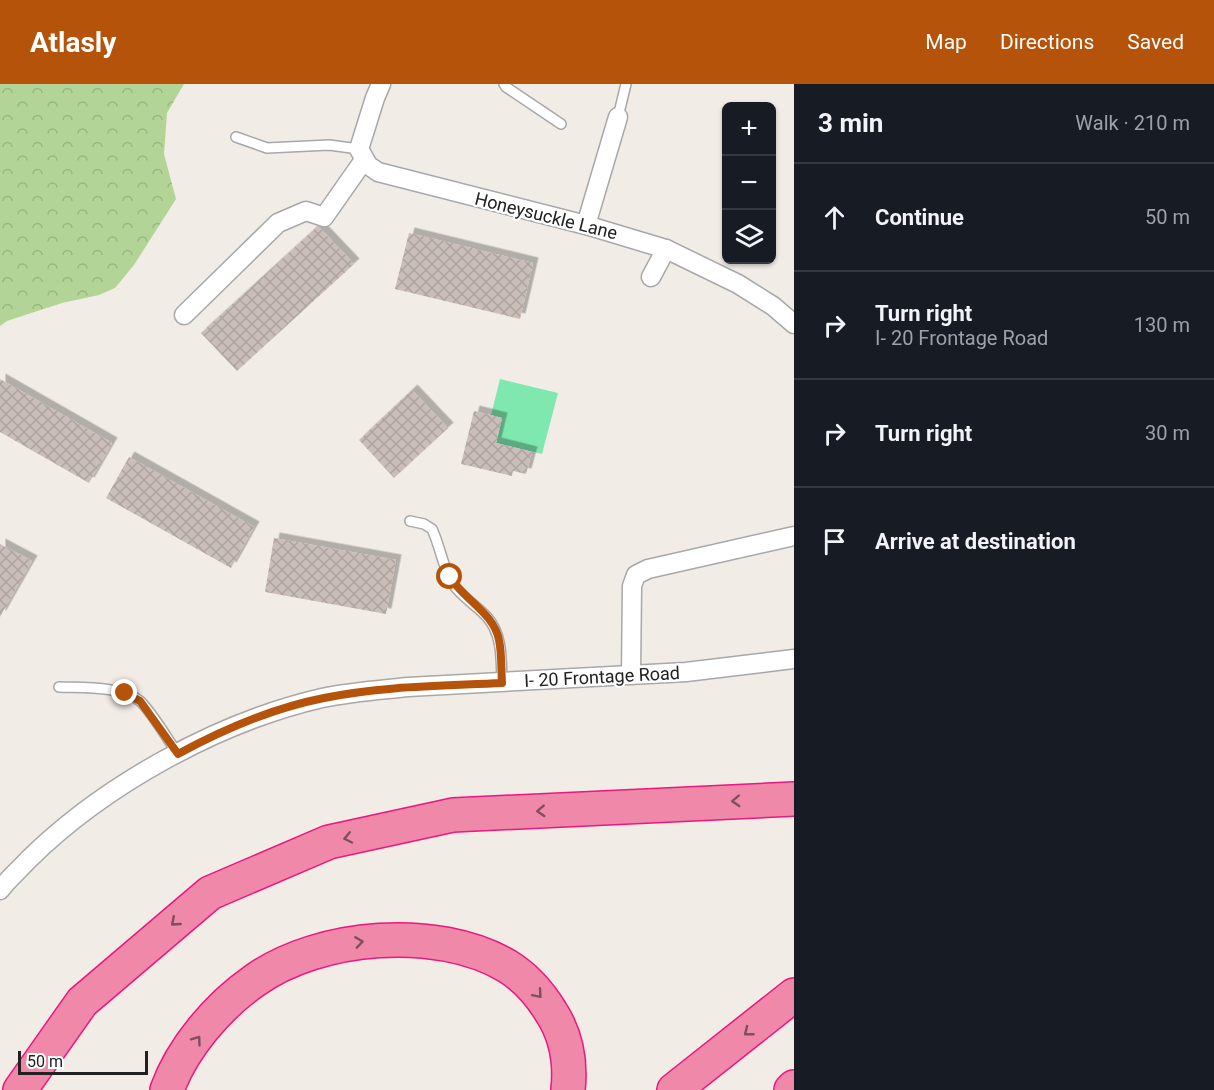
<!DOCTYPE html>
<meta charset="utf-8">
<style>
body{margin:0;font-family:Roboto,sans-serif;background:#242831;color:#f1f3f6}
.controls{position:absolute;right:18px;top:18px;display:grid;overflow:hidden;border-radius:9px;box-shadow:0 2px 4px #0004}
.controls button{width:54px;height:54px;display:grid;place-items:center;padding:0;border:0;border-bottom:2px solid #363941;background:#171b24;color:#f1f3f6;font:30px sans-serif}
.scale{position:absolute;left:18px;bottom:15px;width:130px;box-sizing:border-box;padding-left:6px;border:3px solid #212121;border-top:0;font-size:16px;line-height:21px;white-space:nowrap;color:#212121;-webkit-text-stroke:4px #fff;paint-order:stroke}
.stop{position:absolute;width:18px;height:18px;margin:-14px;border:4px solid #b45309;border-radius:50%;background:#fff}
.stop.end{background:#b45309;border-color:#fff;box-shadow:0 2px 6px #0008}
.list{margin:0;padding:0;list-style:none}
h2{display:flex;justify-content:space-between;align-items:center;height:78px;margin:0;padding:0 24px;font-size:26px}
h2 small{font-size:20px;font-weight:400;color:#9ea1a6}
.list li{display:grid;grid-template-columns:39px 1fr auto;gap:18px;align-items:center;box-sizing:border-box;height:108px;padding:0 24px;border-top:2px solid #363941}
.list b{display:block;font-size:22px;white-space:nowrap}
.list p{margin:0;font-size:20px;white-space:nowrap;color:#9ea1a6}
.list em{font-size:20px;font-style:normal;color:#9ea1a6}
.icon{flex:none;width:33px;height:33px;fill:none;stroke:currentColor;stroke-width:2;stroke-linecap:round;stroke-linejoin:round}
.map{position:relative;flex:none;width:794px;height:1006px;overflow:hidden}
header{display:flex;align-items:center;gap:36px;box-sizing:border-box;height:84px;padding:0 30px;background:#b45309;color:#fff}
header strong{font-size:28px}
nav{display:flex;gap:33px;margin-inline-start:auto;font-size:21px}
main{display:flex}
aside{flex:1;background:#171b24}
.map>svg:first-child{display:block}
.forest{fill:url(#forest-crowns)}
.pitch{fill:#7ee8af}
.building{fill:url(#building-cross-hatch);filter:url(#shadow)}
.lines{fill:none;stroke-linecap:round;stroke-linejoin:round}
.lane-casing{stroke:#a8a8a8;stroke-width:12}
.street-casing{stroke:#a8a8a8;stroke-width:21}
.highway-casing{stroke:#ec177f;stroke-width:36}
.lane{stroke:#fff;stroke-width:9}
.street{stroke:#fff;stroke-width:18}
.highway{stroke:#f088aa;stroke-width:33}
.oneway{stroke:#7e4f5f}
.route{stroke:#b45309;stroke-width:8}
.labels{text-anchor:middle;stroke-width:4.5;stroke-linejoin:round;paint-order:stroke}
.street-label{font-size:18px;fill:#212121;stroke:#fff}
</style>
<header>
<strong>Atlasly</strong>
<nav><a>Map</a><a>Directions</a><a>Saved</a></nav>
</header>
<main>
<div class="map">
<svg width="794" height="1006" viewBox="0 0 794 1006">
<defs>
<pattern id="forest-crowns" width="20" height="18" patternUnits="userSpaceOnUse" patternTransform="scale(1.5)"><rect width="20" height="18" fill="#b2d597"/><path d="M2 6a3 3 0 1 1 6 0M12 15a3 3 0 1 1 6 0" fill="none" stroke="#99b782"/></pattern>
<pattern id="building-cross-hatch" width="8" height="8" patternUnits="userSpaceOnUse" patternTransform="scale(1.5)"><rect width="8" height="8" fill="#cabeb9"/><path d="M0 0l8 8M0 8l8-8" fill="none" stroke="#ada39f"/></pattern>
<filter id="shadow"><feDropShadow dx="5.5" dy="-5.5" stdDeviation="0" flood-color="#0004"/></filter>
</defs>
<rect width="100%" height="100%" fill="#f2ece7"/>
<path class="forest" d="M0,0H184L167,29L164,70L176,115L134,181L115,204L99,211L62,219L7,237L0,242Z"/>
<path class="pitch" d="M500,295L558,309L542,370L496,359L502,334L491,331Z"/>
<g class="building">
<path d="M318,142L354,180L237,287L201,249Z"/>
<path d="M409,149L533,179L520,235L395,205Z"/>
<path d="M0,295L112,359L89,399L0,348Z"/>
<path d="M412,306L448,344L394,394L359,356Z"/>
<path d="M474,327L502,334L496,359L532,368L526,390L513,387L512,392L461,380Z"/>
<path d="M129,373L254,443L231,484L106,414Z"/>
<path d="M274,454L396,476L386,530L265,508Z"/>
<path d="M0,460L32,477L0,533Z"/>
</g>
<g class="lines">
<g class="lane-casing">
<g id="lane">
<path d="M504,0L506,3L561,40"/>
<path d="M618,33L626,0"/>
<path d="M236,53L267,64L329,61L359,65"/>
<path d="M410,437L424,440L432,445C441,464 443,487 456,504C465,515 478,523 487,533C503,551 501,576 502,599"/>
<path d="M59,603C82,604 123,602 140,617C152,628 168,656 178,670"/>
</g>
</g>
<g class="street-casing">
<g id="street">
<path d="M381,0L375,14L359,65L368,81L378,88L586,141L666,165L738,200L773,222L794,240"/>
<path d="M586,141L618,33"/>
<path d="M651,193L666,165"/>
<path d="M184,231L278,139L306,127L324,133L364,76"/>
<path d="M631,590L632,502L636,491L648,485L794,452"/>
<path d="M0,806C8,795 19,786 28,776C104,701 218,638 322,614C350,608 379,606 408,603L686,588L794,575"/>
</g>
</g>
<g class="highway-casing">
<g id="highway">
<path d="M20,1006L82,918L210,809L329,758L453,731L794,715"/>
<path d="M167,1006C182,964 218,922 254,897C319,850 438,841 507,882C525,893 540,910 551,928C566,951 571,978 568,1006"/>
<path d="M674,1006L794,911"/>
<path d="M791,1006L794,1003"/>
</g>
</g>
<use href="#lane" class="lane"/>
<use href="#street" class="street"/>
<use href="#highway" class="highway"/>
</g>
<defs><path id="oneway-chevron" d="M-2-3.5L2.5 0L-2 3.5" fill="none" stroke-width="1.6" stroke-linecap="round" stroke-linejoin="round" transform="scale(1.5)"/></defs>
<g class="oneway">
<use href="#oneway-chevron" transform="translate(736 717) rotate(177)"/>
<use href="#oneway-chevron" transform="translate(541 727) rotate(177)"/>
<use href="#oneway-chevron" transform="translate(348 754) rotate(168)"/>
<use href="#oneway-chevron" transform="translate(175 838) rotate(139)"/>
<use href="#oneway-chevron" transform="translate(359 858) rotate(-8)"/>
<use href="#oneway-chevron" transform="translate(538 910) rotate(49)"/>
<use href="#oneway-chevron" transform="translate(748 948) rotate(142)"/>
<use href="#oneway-chevron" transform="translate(197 956) rotate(-54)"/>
</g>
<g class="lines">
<path class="route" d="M125,609L140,617L178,670C224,645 273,624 324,614C382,602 443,602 502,599C501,585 502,570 499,556C494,529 463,515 450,493"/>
</g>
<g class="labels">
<g class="street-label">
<text transform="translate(546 132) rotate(14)" y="6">Honeysuckle Lane</text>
<text transform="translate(602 593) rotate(-3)" y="6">I- 20 Frontage Road</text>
</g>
</g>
</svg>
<div class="controls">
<button>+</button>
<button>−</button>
<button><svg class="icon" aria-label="layers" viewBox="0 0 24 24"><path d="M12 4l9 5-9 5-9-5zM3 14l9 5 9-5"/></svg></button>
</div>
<div class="scale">50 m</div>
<div class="stop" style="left:450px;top:493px"></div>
<div class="stop end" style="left:125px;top:609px"></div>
</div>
<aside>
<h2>3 min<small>Walk · 210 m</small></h2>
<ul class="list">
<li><svg class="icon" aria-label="ahead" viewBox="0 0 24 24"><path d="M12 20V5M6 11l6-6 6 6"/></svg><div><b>Continue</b></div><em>50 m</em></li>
<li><svg class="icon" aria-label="right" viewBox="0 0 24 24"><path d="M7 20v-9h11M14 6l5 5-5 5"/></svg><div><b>Turn right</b><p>I- 20 Frontage Road</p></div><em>130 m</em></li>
<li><svg class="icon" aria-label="right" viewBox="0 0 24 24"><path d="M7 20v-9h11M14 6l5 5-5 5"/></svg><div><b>Turn right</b></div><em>30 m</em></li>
<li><svg class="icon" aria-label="arrive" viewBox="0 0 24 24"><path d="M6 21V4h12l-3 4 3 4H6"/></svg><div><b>Arrive at destination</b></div></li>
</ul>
</aside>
</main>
